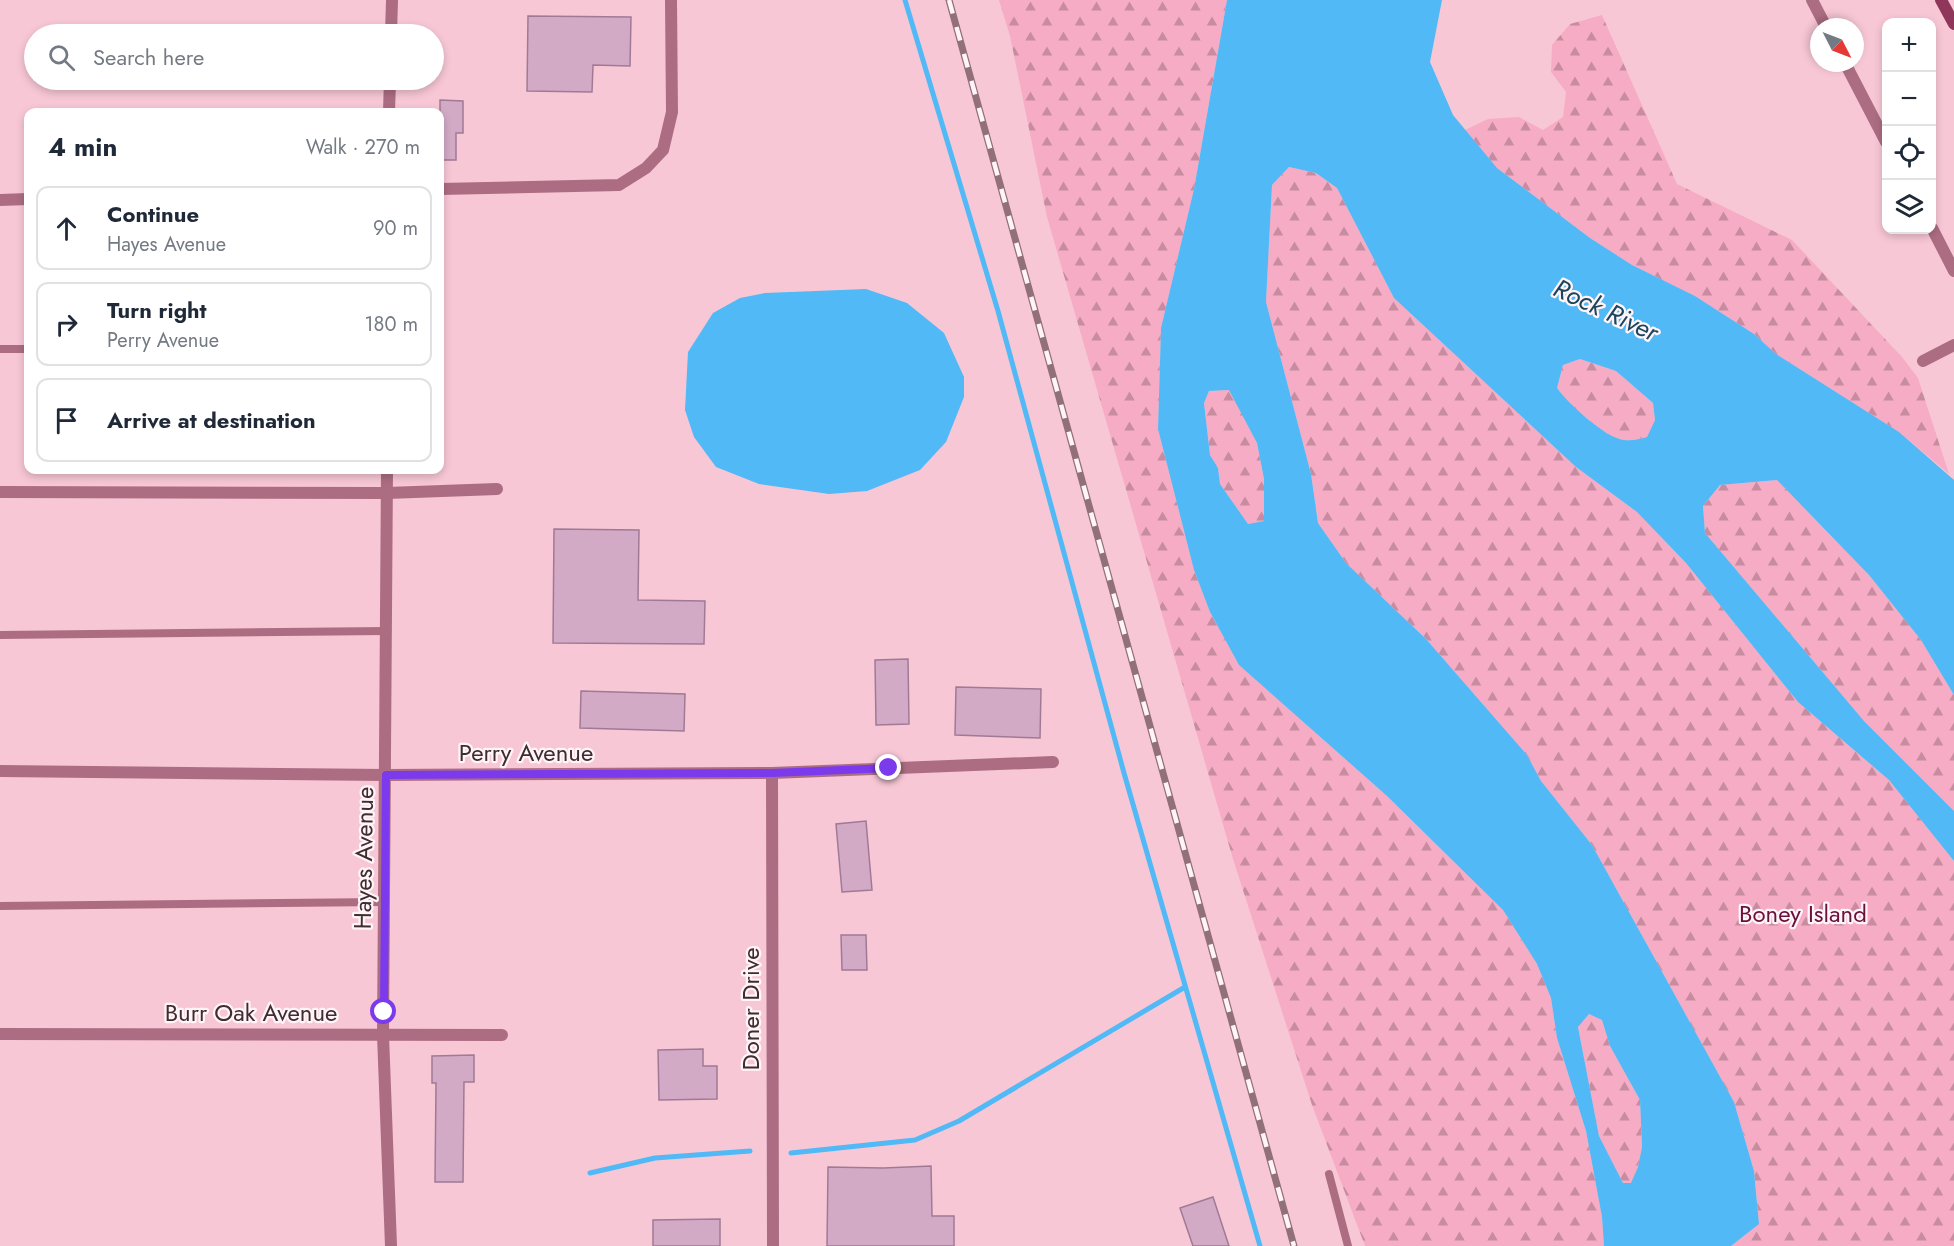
<!DOCTYPE html>
<meta charset="utf-8">
<style>
body{margin:0;font-family:Jost,sans-serif;background:#f6f6f7;color:#1f2937}
.controls{position:absolute;right:18px;top:18px;display:grid;overflow:hidden;border-radius:12px;box-shadow:0 3px 9px #0003}
.controls button{width:54px;height:54px;display:grid;place-items:center;padding:0;border:0;border-bottom:2px solid #e0e1e3;background:#fff;color:#1f2937;font:30px sans-serif}
.compass{position:absolute;left:1810px;top:18px;width:54px;height:54px;border-radius:50%;background:#fff;box-shadow:0 3px 9px #0003;rotate:132deg}
.stop{position:absolute;width:18px;height:18px;margin:-14px;border:4px solid #7c3aed;border-radius:50%;background:#fff}
.stop.end{background:#7c3aed;border-color:#fff;box-shadow:0 2px 6px #0008}
.list{margin:0;padding:0;list-style:none}
h2{display:flex;justify-content:space-between;align-items:center;height:78px;margin:0;padding:0 24px;font-size:26px}
h2 small{font-size:20px;font-weight:400;color:#747a83}
.list li{display:grid;grid-template-columns:39px 1fr auto;gap:18px;align-items:center;box-sizing:border-box;height:84px;margin:0 12px 12px;padding:0 12px;border:2px solid #e0e1e3;border-radius:12px}
.list b{display:block;font-size:22px;white-space:nowrap}
.list p{margin:0;font-size:20px;white-space:nowrap;color:#747a83}
.list em{font-size:20px;font-style:normal;color:#747a83}
.icon{flex:none;width:33px;height:33px;fill:none;stroke:currentColor;stroke-width:2;stroke-linecap:round;stroke-linejoin:round}
.map{position:relative;flex:none;width:1954px;height:1246px;overflow:hidden}
.search{position:absolute;background:#fff;box-shadow:0 3px 9px #0003;left:24px;top:24px;width:420px;height:66px;display:flex;align-items:center;gap:15px;box-sizing:border-box;padding:0 21px;border-radius:33px;color:#747a83;font-size:22px}
.panel{position:absolute;background:#fff;box-shadow:0 3px 9px #0003;left:24px;top:108px;width:420px;height:366px;border-radius:12px}
.map>svg:first-child{display:block}
.forest{fill:url(#forest-firs)}
.water{fill:#51b9f5;fill-rule:evenodd}
.lines{fill:none;stroke-linecap:round;stroke-linejoin:round}
.stream{stroke:#51b9f5;stroke-width:5}
.building{fill:#d2aac6;stroke:#a07a95;stroke-width:1.5}
.lane{stroke:#ac6d83;stroke-width:8}
.street{stroke:#ac6d83;stroke-width:12}
.secondary{stroke:#91365b;stroke-width:12}
.rail-casing{stroke:#91707a;stroke-width:7}
.rail{stroke:#fff4f7;stroke-width:4.5;stroke-dasharray:14;stroke-linecap:butt}
.route{stroke:#7c3aed;stroke-width:8}
.labels{text-anchor:middle;stroke-width:4.5;stroke-linejoin:round;paint-order:stroke}
.street-label{font-size:24px;fill:#3f2c32;stroke:#fff4f7}
.park-label{font-size:24px;fill:#6a113b;stroke:#fff4f7}
.water-label{font-size:26px;font-style:italic;fill:#1b455e;stroke:#fff4f7}
</style>
<div class="map">
<svg width="1954" height="1246" viewBox="0 0 1954 1246">
<defs>
<pattern id="forest-firs" width="22" height="20" patternUnits="userSpaceOnUse" patternTransform="scale(1.5)"><rect width="22" height="20" fill="#f5acc4"/><path d="M5 1l3.5 6h-7zM16 11l3.5 6h-7z" fill="#c88ca0"/></pattern>
</defs>
<rect width="100%" height="100%" fill="#f8c7d6"/>
<g class="forest">
<path d="M999,0H1227L1194,189L1161,328L1158,429L1194,570L1210,612L1239,665L1387,796L1503,910L1537,964L1551,998L1557,1038L1586,1131L1602,1217L1604,1246H1365L1312,1105L1233,859L1047,217L1010,36Z"/>
<path d="M1602,15L1677,184L1792,240L1902,357L1918,378L1949,474L1899,432L1776,354L1754,334L1695,296L1632,265L1590,238L1497,168L1465,130L1488,119L1519,117L1543,130L1563,117L1566,92L1551,72L1552,45L1570,24Z"/>
<path d="M1289,167L1316,173L1337,188L1394,298L1576,467L1637,512L1686,563L1798,702L1889,780L1954,861V1246H1731L1759,1224L1754,1171L1734,1102L1592,845L1541,781L1527,755L1426,639L1346,563L1318,523L1311,474L1266,302L1272,185Z"/>
<path d="M1580,359L1616,371L1653,403L1655,420L1647,437C1640,439 1632,441 1624,440C1605,438 1569,404 1557,388L1563,365Z"/>
<path d="M1230,390L1257,443L1264,479V521L1248,524L1220,484L1218,468L1210,455L1204,403L1209,391Z"/>
<path d="M1777,480L1869,575L1921,640L1954,695V811L1864,721L1705,533L1703,506L1720,485Z"/>
<path d="M1589,1014L1602,1020L1610,1046L1640,1100L1642,1147L1638,1167L1632,1183H1623L1599,1136L1578,1027Z"/>
</g>
<g class="water">
<path d="M1227,0H1442L1430,62L1453,115L1497,168L1590,238L1632,265L1695,296L1754,334L1776,354L1899,432L1954,480V695L1921,640L1869,575L1777,480L1720,485L1703,506L1705,533L1864,721L1954,811V861L1889,780L1798,702L1686,563L1637,512L1576,467L1394,298L1337,188L1316,173L1289,167L1272,185L1266,302L1311,474L1318,523L1346,563L1426,639L1527,755L1541,781L1592,845L1734,1102L1754,1171L1759,1224L1731,1246H1604L1602,1217L1586,1131L1557,1038L1551,998L1537,964L1503,910L1387,796L1239,665L1210,612L1194,570L1158,429L1161,328L1194,189ZM1580,359L1616,371L1653,403L1655,420L1647,437C1640,439 1632,441 1624,440C1605,438 1568,403 1557,388L1563,365ZM1229,390L1257,443L1264,479V521L1248,524L1220,484L1218,468L1210,455L1204,403L1209,391ZM1589,1014L1602,1020L1610,1046L1640,1100L1642,1147L1638,1167L1631,1183H1623L1599,1136L1578,1027Z"/>
<path d="M866,289L907,303L944,333L964,377V397L946,442L920,470L867,491L829,494L759,484L716,467L694,437L685,410L688,352L713,313L740,298L765,293Z"/>
</g>
<g class="lines">
<g class="stream">
<path d="M905,0L998,311L1124,773L1260,1246"/>
<path d="M791,1153L915,1140L959,1121L1185,987"/>
<path d="M590,1173L655,1158L750,1151"/>
</g>
</g>
<g class="building">
<path d="M528,16L631,17L630,66L593,65L592,92L527,91Z"/>
<path d="M440,100L463,101V133H456V160H440Z"/>
<path d="M554,529L639,530L638,600L705,601L704,644L553,643Z"/>
<path d="M908,659L909,724L876,725L875,660Z"/>
<path d="M956,687L1041,689L1040,738L955,735Z"/>
<path d="M581,691L685,694L684,731L580,728Z"/>
<path d="M866,821L872,890L842,892L836,824Z"/>
<path d="M841,935H866L867,970H842Z"/>
<path d="M703,1049V1066H717V1099L659,1100L658,1050Z"/>
<path d="M474,1055V1082H464L463,1182H435L436,1083H432V1056Z"/>
<path d="M931,1166L932,1216H954V1246H827L828,1167L883,1168Z"/>
<path d="M1213,1197L1229,1246H1193L1180,1208Z"/>
<path d="M720,1219V1246H653V1220Z"/>
</g>
<g class="lines">
<g class="lane">
<path d="M0,349H28"/>
<path d="M0,635L387,631"/>
<path d="M0,906L385,902"/>
<path d="M1329,1174L1348,1246"/>
</g>
<g class="street">
<path d="M1812,0L1826,27"/>
<path d="M391,34L392,0"/>
<path d="M1845,63L1886,142"/>
<path d="M389,112L390,80"/>
<path d="M440,189L619,185L646,168L663,150L672,112L671,0"/>
<path d="M0,200L28,199"/>
<path d="M1932,228L1954,271"/>
<path d="M1923,361L1954,345"/>
<path d="M387,470L383,1035L391,1246"/>
<path d="M0,492L387,493L497,489"/>
<path d="M0,771L386,775L772,773L1053,762"/>
<path d="M772,773L773,1246"/>
<path d="M0,1034L502,1035"/>
</g>
<path class="secondary" d="M1941,0L1954,24"/>
<g class="rail-casing">
<path id="rail" d="M949,0L1294,1246"/>
</g>
<use href="#rail" class="rail"/>
</g>
<g class="lines">
<path class="route" d="M384,1012L386,775L772,773L889,768"/>
</g>
<g class="labels">
<g class="street-label">
<text x="526" y="761">Perry Avenue</text>
<text transform="translate(364 858) rotate(-89)" y="8">Hayes Avenue</text>
<text transform="translate(751 1009) rotate(-90)" y="8">Doner Drive</text>
<text x="251" y="1021">Burr Oak Avenue</text>
</g>
<g class="park-label">
<text x="1803" y="922">Boney Island</text>
</g>
<g class="water-label">
<text transform="translate(1606 310) rotate(25)" y="9">Rock River</text>
</g>
</g>
</svg>
<div class="controls">
<button>+</button>
<button>−</button>
<button><svg class="icon" aria-label="locate" viewBox="0 0 24 24"><circle cx="12" cy="12" r="6"/><path d="M12 2v4M12 18v4M2 12h4M18 12h4"/></svg></button>
<button><svg class="icon" aria-label="layers" viewBox="0 0 24 24"><path d="M12 4l9 5-9 5-9-5zM3 14l9 5 9-5"/></svg></button>
</div>
<svg class="compass" viewBox="-18 -18 36 36"><path d="M0-13l5 13h-10z" fill="#e53935"/><path d="M0 13l5-13h-10z" fill="#747a83"/></svg>
<div class="stop" style="left:384px;top:1012px"></div>
<div class="stop end" style="left:889px;top:768px"></div>
<div class="search"><svg class="icon" aria-label="search" viewBox="0 0 24 24"><circle cx="10" cy="10" r="6"/><path d="M15 15l6 6"/></svg>Search here</div>
<section class="panel">
<h2>4 min<small>Walk · 270 m</small></h2>
<ul class="list">
<li><svg class="icon" aria-label="ahead" viewBox="0 0 24 24"><path d="M12 20V5M6 11l6-6 6 6"/></svg><div><b>Continue</b><p>Hayes Avenue</p></div><em>90 m</em></li>
<li><svg class="icon" aria-label="right" viewBox="0 0 24 24"><path d="M7 20v-9h11M14 6l5 5-5 5"/></svg><div><b>Turn right</b><p>Perry Avenue</p></div><em>180 m</em></li>
<li><svg class="icon" aria-label="arrive" viewBox="0 0 24 24"><path d="M6 21V4h12l-3 4 3 4H6"/></svg><div><b>Arrive at destination</b></div></li>
</ul>
</section>
</div>
